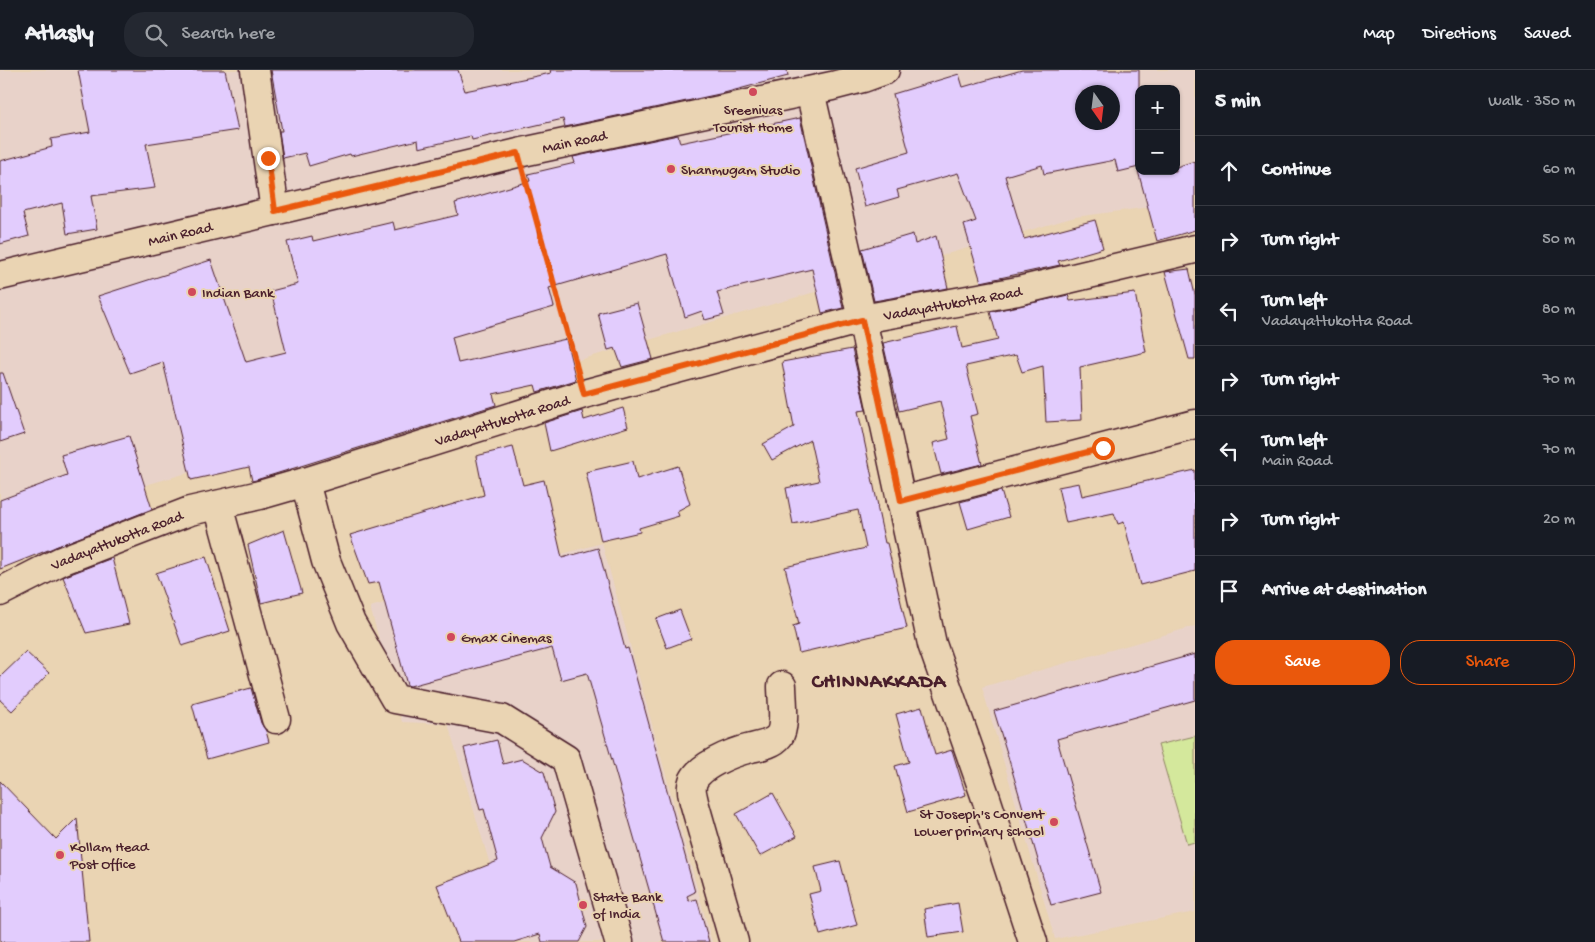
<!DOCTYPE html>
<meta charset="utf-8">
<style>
body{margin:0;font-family:"Gochi Hand",sans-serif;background:#242831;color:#f1f3f6}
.controls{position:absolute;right:15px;top:15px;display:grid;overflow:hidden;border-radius:10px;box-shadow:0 1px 4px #0004}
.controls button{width:45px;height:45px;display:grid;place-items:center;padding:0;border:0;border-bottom:1px solid #363941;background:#171b24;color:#f1f3f6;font:25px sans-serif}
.compass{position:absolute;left:1075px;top:15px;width:45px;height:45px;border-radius:50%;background:#171b24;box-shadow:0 1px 4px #0004;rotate:166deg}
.stop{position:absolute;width:15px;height:15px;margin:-11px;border:4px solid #ea580c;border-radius:50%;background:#fff}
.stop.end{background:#ea580c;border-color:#fff;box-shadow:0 1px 5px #0008}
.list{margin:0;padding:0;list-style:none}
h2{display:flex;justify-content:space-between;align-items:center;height:65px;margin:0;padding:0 20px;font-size:21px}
h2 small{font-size:16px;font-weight:400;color:#9ea1a6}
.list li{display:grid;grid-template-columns:32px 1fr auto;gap:15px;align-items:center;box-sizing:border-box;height:70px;padding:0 20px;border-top:1px solid #363941}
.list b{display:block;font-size:19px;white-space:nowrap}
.list p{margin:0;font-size:16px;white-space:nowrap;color:#9ea1a6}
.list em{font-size:16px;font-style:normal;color:#9ea1a6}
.actions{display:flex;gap:10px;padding:15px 20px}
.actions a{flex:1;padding:11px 0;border:1px solid #ea580c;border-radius:20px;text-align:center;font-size:18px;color:#ea580c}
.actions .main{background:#ea580c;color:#fff}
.icon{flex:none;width:28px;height:28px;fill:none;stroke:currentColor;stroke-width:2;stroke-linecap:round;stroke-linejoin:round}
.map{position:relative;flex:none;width:1195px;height:872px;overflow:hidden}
header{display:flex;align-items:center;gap:30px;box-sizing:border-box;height:70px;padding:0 25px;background:#171b24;border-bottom:1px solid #363941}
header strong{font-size:24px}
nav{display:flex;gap:28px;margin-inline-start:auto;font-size:18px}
.search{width:350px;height:45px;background:#242831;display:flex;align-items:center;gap:12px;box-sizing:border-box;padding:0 18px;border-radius:20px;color:#9ea1a6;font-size:19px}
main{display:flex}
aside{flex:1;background:#171b24}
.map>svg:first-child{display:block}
.built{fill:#e8d2c9;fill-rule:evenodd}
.green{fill:#d4e89c;stroke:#8f8464}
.building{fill:#e2ccfd;stroke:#4a1f2b;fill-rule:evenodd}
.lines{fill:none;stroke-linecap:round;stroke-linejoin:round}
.minor-casing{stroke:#4a1f2b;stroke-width:31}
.major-casing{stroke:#4a1f2b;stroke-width:31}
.path{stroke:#4a1f2b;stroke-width:3;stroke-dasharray:5 4;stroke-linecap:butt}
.minor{stroke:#ead4b3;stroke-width:28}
.major{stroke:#ead4b3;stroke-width:28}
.route{stroke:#ea580c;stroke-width:6}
.poi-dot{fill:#d1495b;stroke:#ead4b3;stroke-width:2}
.labels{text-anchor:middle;stroke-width:4;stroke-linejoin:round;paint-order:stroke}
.poi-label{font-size:15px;fill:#4a1f2b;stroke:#ead4b3;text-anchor:start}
.street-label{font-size:15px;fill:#4a1f2b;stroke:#ead4b3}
.district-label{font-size:20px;font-weight:bold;letter-spacing:1px;fill:#4a1f2b;stroke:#ead4b3}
</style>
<header>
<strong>Atlasly</strong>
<div class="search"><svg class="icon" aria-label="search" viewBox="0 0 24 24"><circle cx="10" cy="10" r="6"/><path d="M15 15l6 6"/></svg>Search here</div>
<nav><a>Map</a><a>Directions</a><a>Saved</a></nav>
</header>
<main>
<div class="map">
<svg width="1195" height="872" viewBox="0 0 1195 872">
<rect width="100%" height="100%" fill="#ead4b3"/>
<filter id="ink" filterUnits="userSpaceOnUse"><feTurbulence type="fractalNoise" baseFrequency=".02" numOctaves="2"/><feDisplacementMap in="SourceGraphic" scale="10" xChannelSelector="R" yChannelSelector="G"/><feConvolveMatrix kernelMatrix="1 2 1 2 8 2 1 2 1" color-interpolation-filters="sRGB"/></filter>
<g filter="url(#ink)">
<g class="built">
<path d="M0,0H1195V131L1075,147L83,433L0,498ZM1139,19H1176V101H1139ZM1082,22H1112V52H1082Z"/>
<path d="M602,473L712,872H519L502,835L448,654L402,652L370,537Z"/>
<path d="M1195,556V842L1055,869L982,617Z"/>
</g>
<path class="green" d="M1195,666V772L1187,774L1158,675Z"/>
<g class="building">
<path d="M78,0H225L238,60L146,74L155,118L91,126L97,159L67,164L62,133L23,143L29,166L0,174V91L52,77L51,69L90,62Z"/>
<path d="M271,0H458L465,21L551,3L550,0H787L788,6L724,23L565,57L563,49L472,70L471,66L419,78L418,70L351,86L350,84L309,96L305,83L283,88L279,61H282Z"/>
<path d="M1022,0H1139V97L1118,102L1115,90L1044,104L1042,95L1005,106L1024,169L1095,150L1103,178L1058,191L1060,195L981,212L964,155L976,151L958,103L897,120L899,127L865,137L855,98L909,82L893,24L959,4L963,17ZM1082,22H1112V52H1082Z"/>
<path d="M800,48L843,238L822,243L812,199L717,222L724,245L705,250L702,241L685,247L667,184L549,218L554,237L452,267L458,293L566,269L576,310L537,322L535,315L493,324L496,335L256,410L252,411L249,397L191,410L163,292L130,303L98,226L211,190L246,292L286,282L271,221L298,214L287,172L312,166L313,171L393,152L395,160L458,145L455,133L530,111L528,104L575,93L573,87L678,65L680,73Z"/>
<path d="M1195,91V160L1157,171L1138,101H1176V97Z"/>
<path d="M913,164L915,174L936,166L948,218L874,231L862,179Z"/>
<path d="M1189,199L1195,225V289H1189L1165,202Z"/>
<path d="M1135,223L1146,282L1080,297L1082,350L1046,352L1043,296L1022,302L1016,285L966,296L978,344L970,346L982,394L941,404L933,373L949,369L940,331L899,341L883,273L957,256L962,278L998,270L990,242L1068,225L1070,231Z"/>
<path d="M637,233L653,289L622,297L615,278L608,280L598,243Z"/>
<path d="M852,279L866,340L858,341L878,436H877L885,473H887L907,558L799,583L793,556L799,554L785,497L866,478L858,440L793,454L786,418L819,411L810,370L772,390L763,374L794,357L782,292Z"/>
<path d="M0,303H3L24,364L0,372Z"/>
<path d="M623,338L628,357L550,381L544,353L582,341L584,350Z"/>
<path d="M129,366L152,439L0,499V430L67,405L61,385Z"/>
<path d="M513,377L523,415L544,410L562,488L598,478L625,579L628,578L695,822L687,826L689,831L697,829L709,872H664L587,603L561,610L552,578L410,616L407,615L379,512L368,514L350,465L484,425L476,386Z"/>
<path d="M633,391L637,409L678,396L690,434L677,441L679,446L639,458L640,462L601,471L586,402Z"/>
<path d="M1195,400V501L1140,515L1124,452L1118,454L1114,443L1066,453L1058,417L1079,413L1082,426Z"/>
<path d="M1001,421L1009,447L968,459L960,432Z"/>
<path d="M284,460L302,523L261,533L248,475Z"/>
<path d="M206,487L230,561L182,576L156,503Z"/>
<path d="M112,488L129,554L86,563L63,507Z"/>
<path d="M680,540L691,569L667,578L656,549Z"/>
<path d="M26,582L49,603L12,641L0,630V607Z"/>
<path d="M1195,584V630L1057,669L1101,822L1051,835L1007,683L994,641Z"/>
<path d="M251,618L261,653L266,661L269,672L207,689L192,634Z"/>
<path d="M922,637L935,685L952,680L966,725L908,742L895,696L909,692L896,644Z"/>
<path d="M497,670L503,694L522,689L544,702L555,742L542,768L550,797L576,813L587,857L579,872H542L540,864L514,872H459L437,815L498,791L484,739L480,740L464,678Z"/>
<path d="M0,711L56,769L77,748L89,872H0Z"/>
<path d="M773,723L797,766L760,786L736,744Z"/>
<path d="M840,791L857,855L820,865L809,824L821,821L815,797Z"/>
<path d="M958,833L963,862L928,867L924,839Z"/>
</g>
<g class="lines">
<g class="minor-casing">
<g id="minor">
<path d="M255,0L275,141"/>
<path d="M810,21L862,249L932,574L986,728L1033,872"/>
<path d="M305,412L326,491L351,553L395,629L502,649L566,689L619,872"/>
<path d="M901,431L1195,354"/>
<path d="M218,435L276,649"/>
<path id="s1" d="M0,522L61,491L190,441L260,425L305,412L584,324L862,249L1018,221L1195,179"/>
<path d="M734,872L694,732C693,727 691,721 692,716C693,697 734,682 751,678C760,676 773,674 779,666C786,657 782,628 782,616"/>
</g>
</g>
<g class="major-casing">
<g id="major">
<path id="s2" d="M0,206L518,83L832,16L863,8L885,0"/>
</g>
</g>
<path class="path" d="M525,108L578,300"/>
<use href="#minor" class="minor"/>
<use href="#major" class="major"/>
</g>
</g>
<g class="lines" filter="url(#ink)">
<path class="route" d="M268,88L275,141L518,83L584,324L862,250L901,431L1103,378"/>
</g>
<g class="poi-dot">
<circle cx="753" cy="22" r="5"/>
<circle cx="671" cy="99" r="5"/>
<circle cx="192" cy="222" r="5"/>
<circle cx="451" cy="567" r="5"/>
<circle cx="1054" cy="752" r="5"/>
<circle cx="60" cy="785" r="5"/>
<circle cx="583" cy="835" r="5"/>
</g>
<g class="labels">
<g class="poi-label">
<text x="753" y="44" text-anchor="middle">Sreenivas<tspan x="753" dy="17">Tourist Home</tspan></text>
<text x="681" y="104">Shanmugam Studio</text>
<text x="202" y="227">Indian Bank</text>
<text x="461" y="572">Gmax Cinemas</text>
<text x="1044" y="748" text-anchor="end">St Joseph's Convent<tspan x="1044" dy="17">Lower primary school</tspan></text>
<text x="70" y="781">Kollam Head<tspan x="70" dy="17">Post Office</tspan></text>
<text x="593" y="831">State Bank<tspan x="593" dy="17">of India</tspan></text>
</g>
<g class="street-label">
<text dy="5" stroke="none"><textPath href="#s2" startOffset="590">Main Road</textPath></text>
<text dy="5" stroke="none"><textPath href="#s2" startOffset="185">Main Road</textPath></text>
<text dy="5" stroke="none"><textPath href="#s1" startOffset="998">Vadayattukotta Road</textPath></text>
<text dy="5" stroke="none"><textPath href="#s1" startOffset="532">Vadayattukotta Road</textPath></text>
<text dy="5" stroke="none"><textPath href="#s1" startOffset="128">Vadayattukotta Road</textPath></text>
</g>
<g class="district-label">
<text x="879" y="617">CHINNAKKADA</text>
</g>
</g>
</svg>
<div class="controls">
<button>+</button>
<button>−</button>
</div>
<svg class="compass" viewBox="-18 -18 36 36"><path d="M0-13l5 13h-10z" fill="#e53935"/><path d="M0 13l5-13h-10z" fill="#9ea1a6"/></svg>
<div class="stop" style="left:1103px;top:378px"></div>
<div class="stop end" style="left:268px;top:88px"></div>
</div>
<aside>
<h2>5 min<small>Walk · 350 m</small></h2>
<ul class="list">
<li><svg class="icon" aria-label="ahead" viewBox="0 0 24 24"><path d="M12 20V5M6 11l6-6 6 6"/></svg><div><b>Continue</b></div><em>60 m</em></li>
<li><svg class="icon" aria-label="right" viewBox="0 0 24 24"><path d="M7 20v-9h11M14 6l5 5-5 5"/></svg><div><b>Turn right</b></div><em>50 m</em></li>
<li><svg class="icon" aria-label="left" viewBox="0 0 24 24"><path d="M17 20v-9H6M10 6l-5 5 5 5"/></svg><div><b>Turn left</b><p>Vadayattukotta Road</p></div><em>80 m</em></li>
<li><svg class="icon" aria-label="right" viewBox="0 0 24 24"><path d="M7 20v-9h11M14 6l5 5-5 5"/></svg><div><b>Turn right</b></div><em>70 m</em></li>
<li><svg class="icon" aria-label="left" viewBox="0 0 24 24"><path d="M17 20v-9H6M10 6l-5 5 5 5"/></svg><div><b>Turn left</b><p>Main Road</p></div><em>70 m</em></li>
<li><svg class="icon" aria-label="right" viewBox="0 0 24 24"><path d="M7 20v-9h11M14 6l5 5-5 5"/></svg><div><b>Turn right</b></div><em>20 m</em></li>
<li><svg class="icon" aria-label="arrive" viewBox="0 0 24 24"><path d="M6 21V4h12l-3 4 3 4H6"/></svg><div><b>Arrive at destination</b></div></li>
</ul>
<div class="actions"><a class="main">Save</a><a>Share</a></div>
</aside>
</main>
